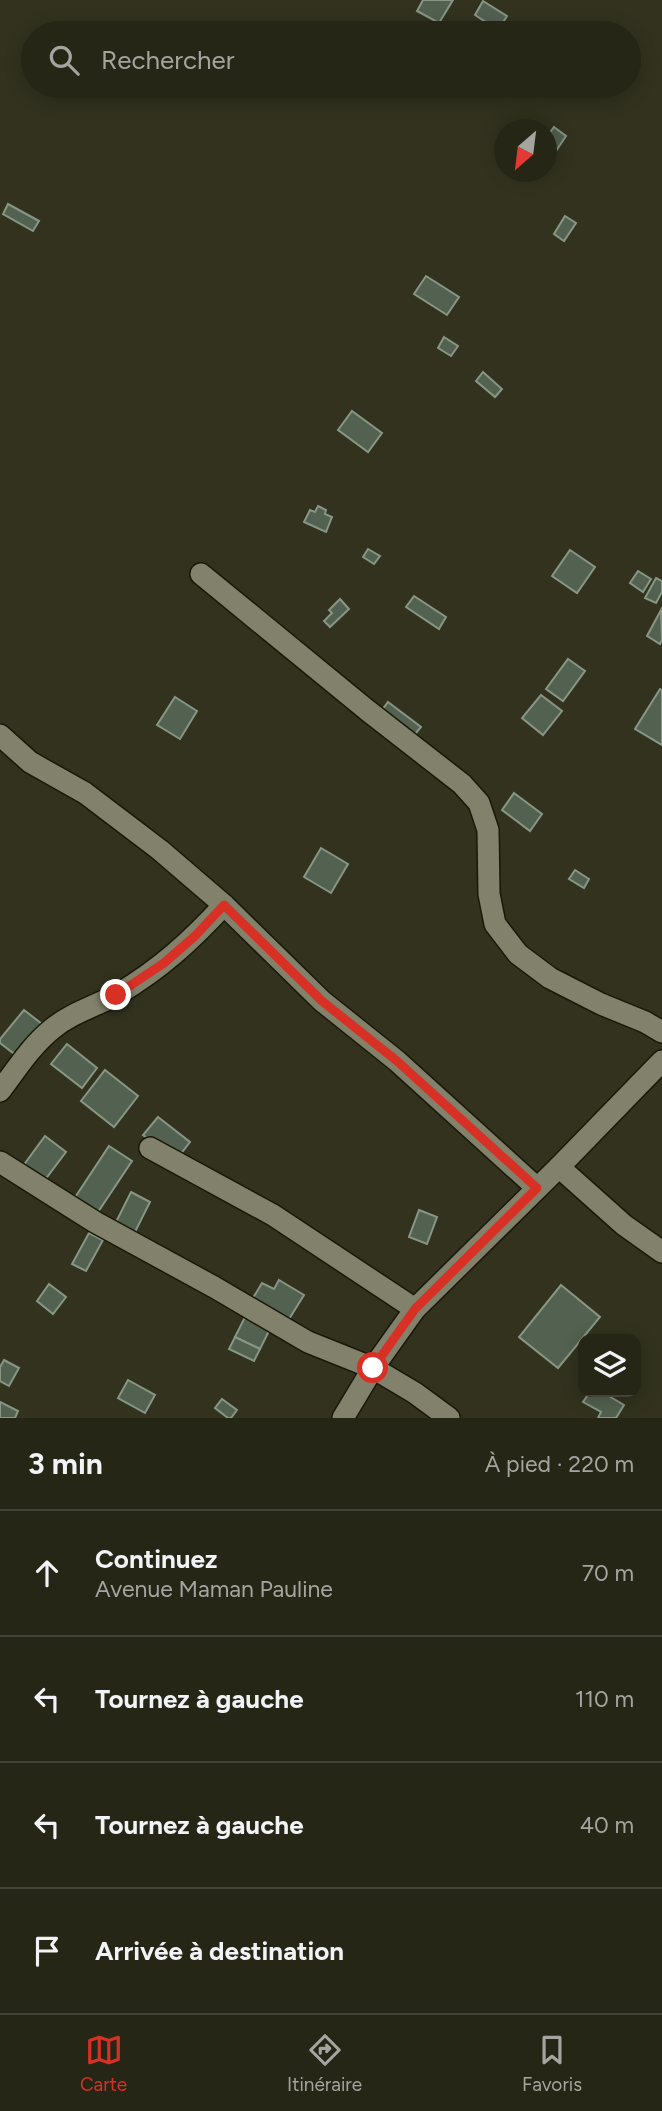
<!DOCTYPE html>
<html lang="fr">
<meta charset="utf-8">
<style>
body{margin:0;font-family:Figtree,sans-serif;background:#323224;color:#f1f3f6}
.controls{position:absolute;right:21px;bottom:21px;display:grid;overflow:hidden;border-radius:14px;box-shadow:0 4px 18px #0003}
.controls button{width:63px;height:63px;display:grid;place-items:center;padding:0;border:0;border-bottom:2px solid #424336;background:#262617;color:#f1f3f6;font:35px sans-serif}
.compass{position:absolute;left:494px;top:119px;width:63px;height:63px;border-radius:50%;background:#262617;box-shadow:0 4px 18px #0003;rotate:208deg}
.stop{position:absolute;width:21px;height:21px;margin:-16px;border:5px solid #d93025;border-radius:50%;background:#fff}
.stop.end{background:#d93025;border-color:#fff;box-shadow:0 2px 7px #0008}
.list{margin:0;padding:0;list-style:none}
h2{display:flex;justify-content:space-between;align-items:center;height:91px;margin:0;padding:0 28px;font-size:30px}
h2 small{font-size:23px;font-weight:400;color:#a4a5a1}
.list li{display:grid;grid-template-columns:46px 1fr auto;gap:21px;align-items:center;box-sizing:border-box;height:126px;padding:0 28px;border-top:2px solid #424336}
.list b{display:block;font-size:26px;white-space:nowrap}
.list p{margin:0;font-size:23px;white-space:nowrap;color:#a4a5a1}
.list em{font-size:23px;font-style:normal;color:#a4a5a1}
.icon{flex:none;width:38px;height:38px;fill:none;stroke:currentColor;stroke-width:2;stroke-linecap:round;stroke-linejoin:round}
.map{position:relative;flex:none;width:662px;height:1418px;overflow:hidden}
.search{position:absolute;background:#262617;box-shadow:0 4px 18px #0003;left:21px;right:21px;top:21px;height:77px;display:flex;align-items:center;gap:18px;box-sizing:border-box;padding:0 24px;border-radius:38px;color:#a4a5a1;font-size:26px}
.sheet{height:595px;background:#262617}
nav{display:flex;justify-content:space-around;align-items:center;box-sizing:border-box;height:98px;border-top:2px solid #424336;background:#262617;font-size:19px;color:#a4a5a1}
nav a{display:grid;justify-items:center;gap:4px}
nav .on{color:#d93025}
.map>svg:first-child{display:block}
.building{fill:#536151;stroke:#879685;stroke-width:2}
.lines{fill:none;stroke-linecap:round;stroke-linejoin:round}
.minor-casing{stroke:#1a1908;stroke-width:24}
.minor{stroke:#81816c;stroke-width:21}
.route{stroke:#d93025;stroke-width:9}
</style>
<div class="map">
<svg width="662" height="1418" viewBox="0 0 662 1418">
<rect width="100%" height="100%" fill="#32321f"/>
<g class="building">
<path d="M423,0H453L439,23L417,11Z"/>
<path d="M483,1L507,16L498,30L475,15Z"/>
<path d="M364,22L383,33H357Z"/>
<path d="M554,127L566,136L548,163L546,138Z"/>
<path d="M8,204L39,221L33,231L3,214Z"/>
<path d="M565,216L576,223L564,241L554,234Z"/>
<path d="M426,276L459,297L447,315L414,294Z"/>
<path d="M444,337L458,346L451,356L438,348Z"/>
<path d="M483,372L502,389L495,397L476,381Z"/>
<path d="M352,411L382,433L368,452L338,430Z"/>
<path d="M318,506L326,510L325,514L332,517L326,532L304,522L310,510L315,512Z"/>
<path d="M368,549L380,556L374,564L363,557Z"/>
<path d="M570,550L595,567L577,593L552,576Z"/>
<path d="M638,571L651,579L643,592L630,583Z"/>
<path d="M656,578L662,581V592L656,603L645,598Z"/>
<path d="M414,596L446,617L439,629L406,607Z"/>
<path d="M340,599L349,609L330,627L324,621L332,613L329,610Z"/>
<path d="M661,610L662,640L660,644L647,636Z"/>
<path d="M568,659L585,671L563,701L546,689Z"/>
<path d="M660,689L662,690V745L635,729Z"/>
<path d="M541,695L562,711L543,735L522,718Z"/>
<path d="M175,697L197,711L180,739L157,725Z"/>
<path d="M388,702L421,727L411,739L379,714Z"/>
<path d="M514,793L542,814L530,831L502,810Z"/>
<path d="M321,848L348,864L331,893L304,877Z"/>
<path d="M575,870L589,879L584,888L569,879Z"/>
<path d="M24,1010L42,1024L17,1056L0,1043V1039Z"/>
<path d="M67,1044L97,1068L82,1088L51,1064Z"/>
<path d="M105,1070L138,1096L114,1127L81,1101Z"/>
<path d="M158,1117L190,1142L176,1160L143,1135Z"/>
<path d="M45,1136L66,1152L44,1181L23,1166Z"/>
<path d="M109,1146L132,1161L94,1218L72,1202Z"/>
<path d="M131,1192L150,1202L133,1236L114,1226Z"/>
<path d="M419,1210L437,1217L427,1244L409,1237Z"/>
<path d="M89,1233L103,1240L86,1271L72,1264Z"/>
<path d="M279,1280L304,1295L286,1324L250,1303L262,1283L274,1289Z"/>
<path d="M49,1284L66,1297L53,1314L37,1301Z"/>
<path d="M561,1285L600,1317L558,1368L519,1337Z"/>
<path d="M245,1317L270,1329L260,1349L235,1337Z"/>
<path d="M235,1337L260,1349L254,1361L229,1349Z"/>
<path d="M4,1360L19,1368L9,1386L0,1381V1367Z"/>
<path d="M128,1380L155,1395L145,1413L118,1398Z"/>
<path d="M590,1392H602L624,1405L616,1418H598L601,1412L583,1402Z"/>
<path d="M222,1399L237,1410L231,1418H228L215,1408Z"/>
<path d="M0,1402L18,1411L15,1418H0Z"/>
</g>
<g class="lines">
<g class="minor-casing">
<g id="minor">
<path d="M201,574L367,710L462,784L479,803L488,830L489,894L495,924L518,954L550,978L601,1004L645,1022L662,1032"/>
<path d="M0,735L30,762L85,793L160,850L224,905L322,1001L397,1061L537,1188"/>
<path d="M0,1091C16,1070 31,1046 52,1029C71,1013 96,1006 118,994C160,969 191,941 224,905"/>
<path d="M150,1148L273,1215L415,1309"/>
<path d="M0,1162L95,1222L214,1287L308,1342L373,1368L415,1393L449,1418"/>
<path d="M559,1167L624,1225L662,1252"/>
<path d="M343,1418L373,1368L415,1309L559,1167L662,1061"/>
</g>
</g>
<use href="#minor" class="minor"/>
</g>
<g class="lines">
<path class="route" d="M116,995L164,963L195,936L224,905L322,1001L397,1061L537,1188L415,1309L373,1368"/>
</g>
</svg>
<div class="controls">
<button><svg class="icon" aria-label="layers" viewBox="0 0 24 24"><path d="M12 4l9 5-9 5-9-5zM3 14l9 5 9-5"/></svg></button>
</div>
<svg class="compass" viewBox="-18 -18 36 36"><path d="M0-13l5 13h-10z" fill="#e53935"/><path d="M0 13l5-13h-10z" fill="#a4a5a1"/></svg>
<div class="stop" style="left:373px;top:1368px"></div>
<div class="stop end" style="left:116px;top:995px"></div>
<div class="search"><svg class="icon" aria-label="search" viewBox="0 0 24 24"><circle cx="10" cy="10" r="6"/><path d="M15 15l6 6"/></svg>Rechercher</div>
</div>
<section class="sheet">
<h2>3 min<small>À pied · 220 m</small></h2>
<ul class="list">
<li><svg class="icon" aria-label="ahead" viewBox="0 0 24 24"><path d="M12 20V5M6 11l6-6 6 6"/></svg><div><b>Continuez</b><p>Avenue Maman Pauline</p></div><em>70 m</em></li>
<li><svg class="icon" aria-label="left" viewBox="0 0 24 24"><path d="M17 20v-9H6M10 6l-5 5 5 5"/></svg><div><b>Tournez à gauche</b></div><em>110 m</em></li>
<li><svg class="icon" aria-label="left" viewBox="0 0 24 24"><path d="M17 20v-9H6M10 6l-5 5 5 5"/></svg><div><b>Tournez à gauche</b></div><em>40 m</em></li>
<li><svg class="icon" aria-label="arrive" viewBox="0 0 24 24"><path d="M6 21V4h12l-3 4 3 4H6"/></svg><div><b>Arrivée à destination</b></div></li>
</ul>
</section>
<nav>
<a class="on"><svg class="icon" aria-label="map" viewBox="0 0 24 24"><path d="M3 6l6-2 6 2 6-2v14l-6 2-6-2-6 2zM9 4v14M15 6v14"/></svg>Carte</a>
<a><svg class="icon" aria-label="directions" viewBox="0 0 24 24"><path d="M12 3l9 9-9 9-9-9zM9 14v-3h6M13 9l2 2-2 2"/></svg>Itinéraire</a>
<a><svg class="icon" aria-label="saved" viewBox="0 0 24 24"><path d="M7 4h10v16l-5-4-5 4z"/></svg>Favoris</a>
</nav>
